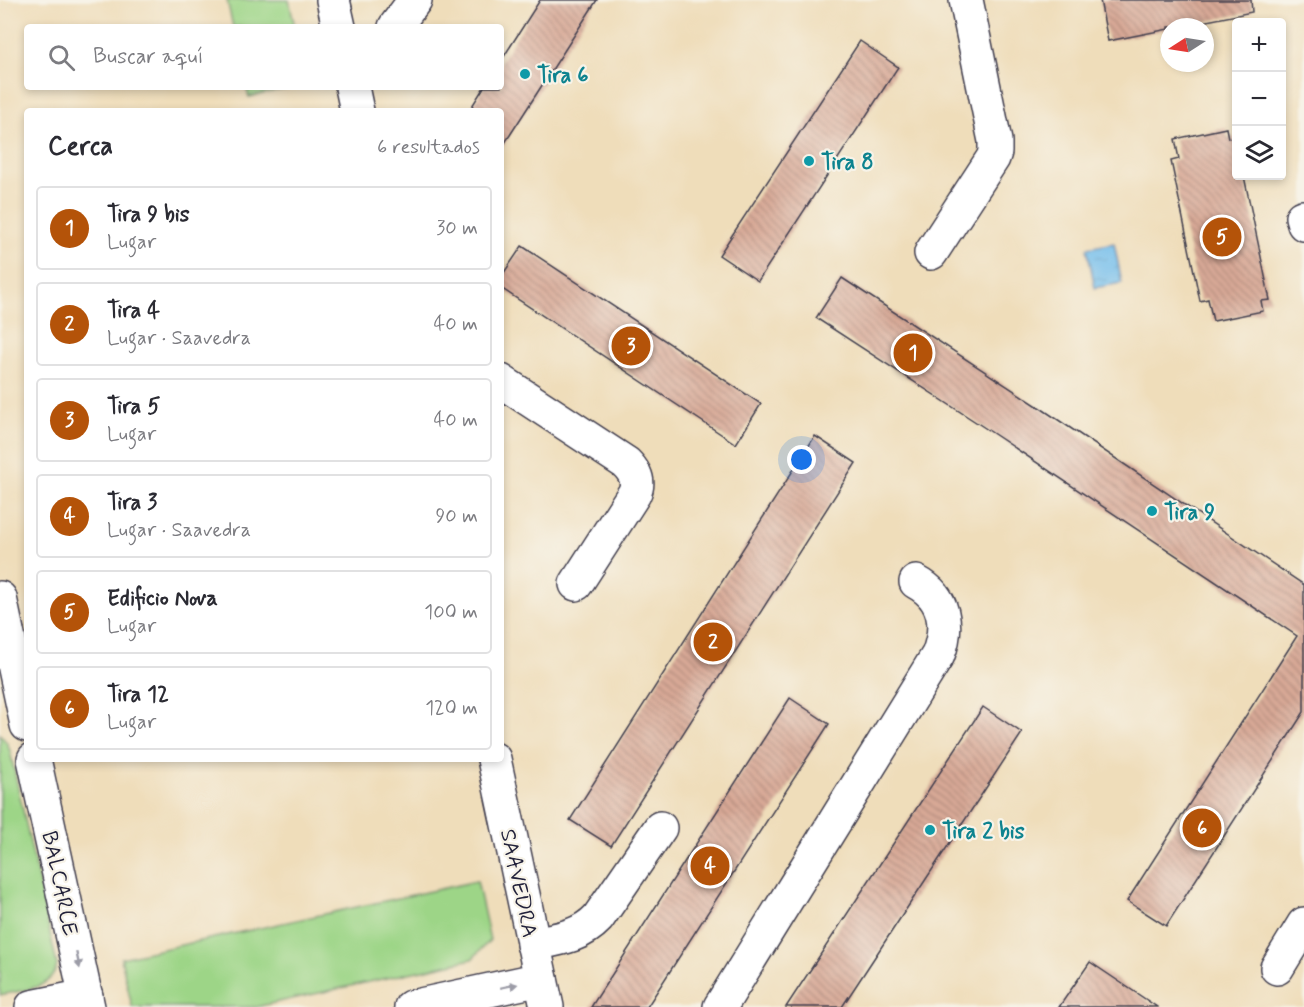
<!DOCTYPE html>
<html lang="es">
<meta charset="utf-8">
<style>
body{margin:0;font-family:Mynerve,sans-serif;background:#f7f7f7;color:#2b2b33}
.controls{position:absolute;right:18px;top:18px;display:grid;overflow:hidden;border-radius:6px;box-shadow:0 3px 9px #0003}
.controls button{width:54px;height:54px;display:grid;place-items:center;padding:0;border:0;border-bottom:2px solid #e1e1e2;background:#fff;color:#2b2b33;font:30px sans-serif}
.compass{position:absolute;left:1160px;top:18px;width:54px;height:54px;border-radius:50%;background:#fff;box-shadow:0 3px 9px #0003;rotate:258deg}
.you{position:absolute;left:802px;top:460px;width:21px;height:21px;margin:-15px;border:4px solid #fff;border-radius:50%;background:#1a73e8;box-shadow:0 0 0 9px #1a73e833}
.badge{display:grid;place-items:center;width:39px;height:39px;border-radius:50%;background:#b45309;color:#fff;font-size:20px;font-weight:700}
.pin{position:absolute;translate:-50% -50%;border:3px solid #fff;box-shadow:0 2px 6px #0006}
.list{margin:0;padding:0;list-style:none}
h2{display:flex;justify-content:space-between;align-items:center;height:78px;margin:0;padding:0 24px;font-size:26px}
h2 small{font-size:20px;font-weight:400;color:#7c7c81}
.list li{display:grid;grid-template-columns:39px 1fr auto;gap:18px;align-items:center;box-sizing:border-box;height:84px;margin:0 12px 12px;padding:0 12px;border:2px solid #e1e1e2;border-radius:6px}
.list b{display:block;font-size:22px;white-space:nowrap}
.list p{margin:0;font-size:20px;white-space:nowrap;color:#7c7c81}
.list em{font-size:20px;font-style:normal;color:#7c7c81}
.icon{flex:none;width:33px;height:33px;fill:none;stroke:currentColor;stroke-width:2;stroke-linecap:round;stroke-linejoin:round}
.map{position:relative;flex:none;width:1304px;height:1007px;overflow:hidden}
.search{position:absolute;background:#fff;box-shadow:0 3px 9px #0003;left:24px;top:24px;width:480px;height:66px;display:flex;align-items:center;gap:15px;box-sizing:border-box;padding:0 21px;border-radius:6px;color:#7c7c81;font-size:22px}
.panel{position:absolute;background:#fff;box-shadow:0 3px 9px #0003;left:24px;top:108px;width:480px;height:654px;border-radius:6px}
.map>svg:first-child{display:block}
.green{fill:#9dd587;stroke:#607c61;stroke-width:1.5}
.water{fill:url(#water-ripples);stroke:#4a7094;stroke-width:1.5}
.building{fill:url(#building-back-hatch)}
.lines{fill:none;stroke-linecap:round;stroke-linejoin:round}
.minor-casing{stroke:#413e4e;stroke-width:36}
.minor{stroke:#fff;stroke-width:33}
.oneway{fill:#9c9ca7}
.culture-dot{fill:#0f9aa8;stroke:#f7f3e8;stroke-width:2}
.labels{text-anchor:middle;stroke-width:4.5;stroke-linejoin:round;paint-order:stroke}
.culture-label{font-size:22px;font-weight:bold;fill:#0d838f;stroke:#f7f3e8;text-anchor:start}
.street-label{font-size:22px;fill:#22223b;stroke:#f7f3e8}
</style>
<div class="map">
<svg width="1304" height="1007" viewBox="0 0 1304 1007">
<defs>
<pattern id="water-ripples" width="26" height="14" patternUnits="userSpaceOnUse" patternTransform="scale(1.5)"><rect width="26" height="14" fill="#73beec"/><path d="M2 4q2-2 4 0t4 0M15 11q2-2 4 0t4 0" fill="none" stroke="#63a3cb"/></pattern>
<pattern id="building-back-hatch" width="6" height="6" patternUnits="userSpaceOnUse" patternTransform="scale(1.5)"><rect width="6" height="6" fill="#d8a996"/><path d="M-1 5l2 2M0 0l6 6M5-1l2 2" fill="none" stroke="#af897c"/></pattern>
</defs>
<rect width="100%" height="100%" fill="#f7f3e8"/>
<filter id="ink" filterUnits="userSpaceOnUse"><feTurbulence type="fractalNoise" baseFrequency=".0167" numOctaves="2"/><feDisplacementMap in="SourceGraphic" scale="12" xChannelSelector="R" yChannelSelector="G"/><feConvolveMatrix kernelMatrix="1 2 1 2 8 2 1 2 1" color-interpolation-filters="sRGB"/></filter>
<filter id="wash" filterUnits="userSpaceOnUse"><feTurbulence type="fractalNoise" baseFrequency=".008" numOctaves="4" result="noise"/><feDisplacementMap in="SourceGraphic" scale="24" xChannelSelector="R" yChannelSelector="G"/><feGaussianBlur stdDeviation="1.35" result="paint"/><feColorMatrix in="noise" values="0 0 0 0 0 0 0 0 0 0 0 0 0 0 0 0 0 1.4 0 .05"/><feComposite in="paint" operator="in"/></filter>
<g filter="url(#wash)">
<rect width="100%" height="100%" fill="#efddba"/>
<g class="green">
<path d="M227,0H289L295,27H233Z"/>
<path d="M246,87H294L249,97Z"/>
<path d="M0,734L7,743L10,751L57,965C53,990 20,990 0,995Z"/>
<path d="M477,881L490,940L472,959L256,1007H132L121,958Z"/>
</g>
<path class="water" d="M1114,243L1122,283L1095,288L1087,248Z"/>
<g id="blocks">
<g class="building">
<path d="M540,0H597L501,149V111H469L484,87H501V61Z"/>
<path d="M1100,0H1251L1252,12L1177,27H1169V29L1108,41Z"/>
<path d="M860,41L898,67L758,281L719,255Z"/>
<path d="M1226,128L1228,138L1236,137V176H1244L1270,300L1261,301L1263,311L1213,321L1208,299L1200,301L1171,161L1179,159L1175,139Z"/>
<path d="M522,246L761,404L736,444L501,288V277Z"/>
<path d="M842,278L1042,409L1304,585V712L1166,926L1127,901L1297,636L985,428L816,318Z"/>
<path d="M815,436L856,463L611,846L570,820Z"/>
<path d="M790,698L829,724L647,1007H591Z"/>
<path d="M983,707L1022,733L861,978L842,1007H786Z"/>
<path d="M1090,962L1157,1007H1059Z"/>
</g>
</g>
</g>
<g filter="url(#ink)">
<use href="#blocks" fill-opacity="0" stroke="#413e4e" stroke-width="1.5"/>
<g class="lines">
<g class="minor-casing">
<g id="minor">
<path d="M333,0L339,27"/>
<path d="M395,27L415,0"/>
<path d="M352,87L357,111"/>
<path d="M1302,217L1304,224"/>
<path d="M931,253L993,158L995,152V141L966,0"/>
<path d="M501,381L626,463C635,472 640,482 634,494L576,584"/>
<path d="M0,598L27,725"/>
<path d="M34,759L88,1007"/>
<path d="M494,759L547,1007"/>
<path d="M533,944C558,939 580,937 598,918L660,828"/>
<path d="M1277,968L1304,924"/>
<path d="M32,1007L86,996"/>
<path d="M411,1007L541,979"/>
<path d="M720,1007L938,655C949,626 945,597 916,582"/>
</g>
</g>
<use href="#minor" class="minor"/>
</g>
<defs><path id="oneway-solid" d="M-6-.8H1V-3.2L6.5 0L1 3.2V.8H-6Z" transform="scale(1.5)"/></defs>
<g class="oneway">
<use href="#oneway-solid" transform="translate(78 960) rotate(78)"/>
<use href="#oneway-solid" transform="translate(509 986) rotate(-12)"/>
</g>
</g>
<g class="culture-dot">
<circle cx="525" cy="74" r="6"/>
<circle cx="809" cy="161" r="6"/>
<circle cx="1152" cy="511" r="6"/>
<circle cx="930" cy="830" r="6"/>
</g>
<g class="labels">
<g class="culture-label">
<text x="537" y="82">Tira 6</text>
<text x="821" y="169">Tira 8</text>
<text x="1164" y="519">Tira 9</text>
<text x="942" y="838">Tira 2 bis</text>
</g>
<g class="street-label">
<text transform="translate(61 883) rotate(78)" y="8">BALCARCE</text>
<text transform="translate(520 883) rotate(78)" y="8">SAAVEDRA</text>
</g>
</g>
</svg>
<div class="controls">
<button>+</button>
<button>−</button>
<button><svg class="icon" aria-label="layers" viewBox="0 0 24 24"><path d="M12 4l9 5-9 5-9-5zM3 14l9 5 9-5"/></svg></button>
</div>
<svg class="compass" viewBox="-18 -18 36 36"><path d="M0-13l5 13h-10z" fill="#e53935"/><path d="M0 13l5-13h-10z" fill="#7c7c81"/></svg>
<div class="you"></div>
<div class="pin badge" style="left:913px;top:353px">1</div>
<div class="pin badge" style="left:713px;top:642px">2</div>
<div class="pin badge" style="left:631px;top:346px">3</div>
<div class="pin badge" style="left:710px;top:866px">4</div>
<div class="pin badge" style="left:1222px;top:237px">5</div>
<div class="pin badge" style="left:1202px;top:828px">6</div>
<div class="search"><svg class="icon" aria-label="search" viewBox="0 0 24 24"><circle cx="10" cy="10" r="6"/><path d="M15 15l6 6"/></svg>Buscar aquí</div>
<section class="panel">
<h2>Cerca<small>6 resultados</small></h2>
<ul class="list">
<li><span class="badge">1</span><div><b>Tira 9 bis</b><p>Lugar</p></div><em>30 m</em></li>
<li><span class="badge">2</span><div><b>Tira 4</b><p>Lugar · Saavedra</p></div><em>40 m</em></li>
<li><span class="badge">3</span><div><b>Tira 5</b><p>Lugar</p></div><em>40 m</em></li>
<li><span class="badge">4</span><div><b>Tira 3</b><p>Lugar · Saavedra</p></div><em>90 m</em></li>
<li><span class="badge">5</span><div><b>Edificio Nova</b><p>Lugar</p></div><em>100 m</em></li>
<li><span class="badge">6</span><div><b>Tira 12</b><p>Lugar</p></div><em>120 m</em></li>
</ul>
</section>
</div>
